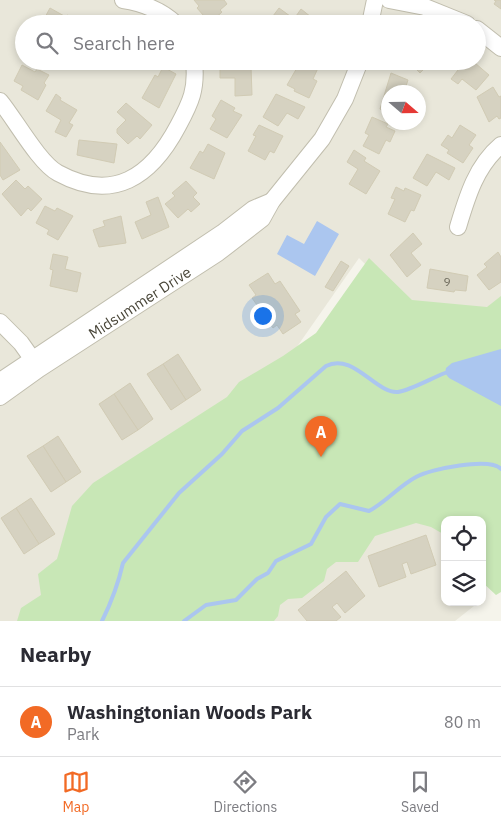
<!DOCTYPE html>
<style>
body{margin:0;font-family:"IBM Plex Sans",sans-serif;background:#f7f7f7;color:#2b2b33}
.controls{position:absolute;right:15px;bottom:15px;display:grid;overflow:hidden;border-radius:10px;box-shadow:0 2px 8px #0003}
.controls button{width:45px;height:45px;display:grid;place-items:center;padding:0;border:0;border-bottom:1px solid #e1e1e2;background:#fff;color:#2b2b33;font:25px sans-serif}
.compass{position:absolute;left:381px;top:85px;width:45px;height:45px;border-radius:50%;background:#fff;box-shadow:0 2px 8px #0003;rotate:110deg}
.you{position:absolute;left:262px;top:315px;width:18px;height:18px;margin:-12px;border:4px solid #fff;border-radius:50%;background:#1a73e8;box-shadow:0 0 0 8px #1a73e833}
.badge{display:grid;place-items:center;width:32px;height:32px;border-radius:50%;background:#f26a25;color:#fff;font-size:16px;font-weight:700}
.pin{position:absolute;translate:-50% -41px;filter:drop-shadow(0 1px 2px #0008)}
.pin::after{content:'';position:absolute;top:26px;width:18px;height:15px;background:inherit;clip-path:polygon(0 0,100% 0,50% 100%)}
.list{margin:0;padding:0;list-style:none}
h2{display:flex;justify-content:space-between;align-items:center;height:65px;margin:0;padding:0 20px;font-size:21px}
h2 small{font-size:16px;font-weight:400;color:#7c7c81}
.list li{display:grid;grid-template-columns:32px 1fr auto;gap:15px;align-items:center;box-sizing:border-box;height:70px;padding:0 20px;border-top:1px solid #e1e1e2}
.list b{display:block;font-size:19px;white-space:nowrap}
.list p{margin:0;font-size:16px;white-space:nowrap;color:#7c7c81}
.list em{font-size:16px;font-style:normal;color:#7c7c81}
.icon{flex:none;width:28px;height:28px;fill:none;stroke:currentColor;stroke-width:2;stroke-linecap:round;stroke-linejoin:round}
.map{position:relative;flex:none;width:501px;height:621px;overflow:hidden}
.search{position:absolute;background:#fff;box-shadow:0 2px 8px #0003;left:15px;right:15px;top:15px;height:55px;display:flex;align-items:center;gap:12px;box-sizing:border-box;padding:0 18px;border-radius:28px;color:#7c7c81;font-size:19px}
.sheet{height:135px;background:#fff}
nav{display:flex;justify-content:space-around;align-items:center;box-sizing:border-box;height:70px;border-top:1px solid #e1e1e2;background:#fff;font-size:14px;color:#7c7c81}
nav a{display:grid;justify-items:center;gap:2px}
nav .on{color:#f26a25}
.map>svg:first-child{display:block}
.residential{fill:#e9e7da;fill-rule:evenodd}
.green{fill:#c8e7b6}
.water{fill:#abc6ef}
.lines{fill:none;stroke-linecap:round;stroke-linejoin:round}
.stream{stroke:#abc6ef;stroke-width:4}
.building{fill:#d6d2c1;stroke:#d1cbb4}
.minor-casing{stroke:#c1beae;stroke-width:18}
.minor{stroke:#fff;stroke-width:16}
.labels{text-anchor:middle;stroke-width:4;stroke-linejoin:round;paint-order:stroke}
.number-label{font-size:12px;fill:#6c695b}
.street-label{font-size:15px;fill:#494639;stroke:#fff}
</style>
<div class="map">
<svg width="501" height="621" viewBox="0 0 501 621">
<rect width="100%" height="100%" fill="#f5f4eb"/>
<g class="residential">
<path d="M0,0H501V320L418,317L359,258L257,404L60,621H0ZM24,24H477V61H24ZM388,92H418V122H388Z"/>
<path d="M356,518L445,520V602H479L455,621H209Z"/>
</g>
<path class="green" d="M369,258L412,300L487,307L501,296V592L496,595L482,582V520H445V535L431,527L416,523L375,536L358,562H336L327,569L324,581L302,598L288,599L280,605L278,616L274,621H17L21,608L41,595L38,574L57,559L72,506L93,483L227,397L239,382L283,356L316,333Z"/>
<g class="water">
<path d="M317,221L339,234L315,276L277,254L287,235L304,244Z"/>
<path d="M501,349V406L449,378L445,373L446,368L452,363Z"/>
</g>
<g class="lines">
<g class="stream">
<path d="M102,621C112,601 118,585 123,563L179,493L222,454L242,431L278,408L326,366C353,352 376,394 398,392C411,390 432,378 445,373"/>
<path d="M184,621L206,605L236,600L257,579L268,573L276,561L311,544L326,517L340,504L369,511C386,502 399,486 416,477C430,469 490,457 501,469"/>
</g>
</g>
<g class="building">
<path d="M194,0H224L227,4L220,10L222,12L210,23L197,8L199,6Z"/>
<path d="M494,0H501V9L494,4L496,1Z"/>
<path d="M50,8L66,17L67,15L84,24H48L43,21Z"/>
<path d="M279,8L294,19L301,9L311,17L306,24H267Z"/>
<path d="M301,61L318,68L313,79L317,81L309,98L294,91L295,89L287,85Z"/>
<path d="M408,61H432L420,73Z"/>
<path d="M452,61L475,63L489,75L476,90L462,79L458,84L451,79L458,70L450,63Z"/>
<path d="M220,63L251,67L252,95L235,96V78H220Z"/>
<path d="M22,65L35,72L37,69L49,75L44,83L46,85L38,100L21,90L23,86L14,81Z"/>
<path d="M163,67L176,74L159,108L142,98L155,75L158,77Z"/>
<path d="M391,73L408,80L404,92H388V113L380,109Z"/>
<path d="M493,87L499,97L501,96V118L499,119L497,116L489,122L477,97Z"/>
<path d="M56,94L61,98L60,100L77,110L69,123L73,125L66,137L55,132L61,120L46,111Z"/>
<path d="M276,94L305,107L298,119L287,113L278,126L263,117Z"/>
<path d="M221,100L235,108L233,111L242,115L227,138L210,129L216,119L212,116Z"/>
<path d="M126,103L152,125L140,139L137,136L128,144L117,133V129L126,120L117,112Z"/>
<path d="M372,117L388,124L386,127L395,131L390,142L386,140L379,154L363,146L369,135L365,133Z"/>
<path d="M259,125L283,136L274,153L270,151L265,160L248,151L256,136L253,135Z"/>
<path d="M460,125L476,135L469,145L473,148L463,163L447,153L449,150L441,145L448,135L452,138Z"/>
<path d="M79,140L117,144L114,163L77,155Z"/>
<path d="M0,142L20,170L3,180L0,175Z"/>
<path d="M208,144L225,153L214,179L190,168L200,151L203,153Z"/>
<path d="M354,150L366,158L364,161L380,171L366,194L349,184L358,169L347,162Z"/>
<path d="M427,154L455,168L449,180L436,172L427,186L413,178Z"/>
<path d="M16,180L25,189L28,186L42,199L31,211L28,208L21,216L2,194Z"/>
<path d="M186,181L197,193L193,197L200,204L191,212L188,209L178,218L165,204L175,196L172,193Z"/>
<path d="M396,187L404,191L405,188L421,195L414,211L411,210L405,222L388,214L395,199L391,198Z"/>
<path d="M158,197L169,227L142,239L135,222L151,215L146,202Z"/>
<path d="M45,206L55,211L57,208L73,216L58,240L47,234L49,230L36,223Z"/>
<path d="M121,216L126,243L99,247L93,230L105,226L103,221Z"/>
<path d="M413,233L422,244L411,253L421,265L407,277L390,255Z"/>
<path d="M498,252L501,257V282L489,290L477,275L487,267L484,264Z"/>
<path d="M53,254L68,257L65,269L81,273L77,292L50,286L53,270L50,269Z"/>
<path d="M341,261L349,266L333,291L325,287Z"/>
<path d="M430,269L468,276L466,291L455,290L454,292L427,288Z"/>
<path d="M268,273L275,284L280,281L300,311L295,314L301,322L283,334L277,325L273,328L252,298L256,295L249,285Z"/>
<path d="M178,354L201,390L186,400L163,364Z"/>
<path d="M163,364L186,400L171,410L147,374Z"/>
<path d="M130,383L153,419L138,430L114,394Z"/>
<path d="M114,394L138,430L122,440L99,404Z"/>
<path d="M58,436L81,472L66,482L43,446Z"/>
<path d="M43,446L66,482L51,492L27,456Z"/>
<path d="M31,498L55,534L39,544L16,508Z"/>
<path d="M16,508L39,544L24,554L1,518Z"/>
<path d="M426,535L436,565L411,574L407,562L402,564L406,577L379,587L368,556Z"/>
<path d="M346,571L365,596L345,613L337,603L332,607L341,617L336,621H307L298,610Z"/>
</g>
<g class="lines">
<g class="minor-casing">
<g id="minor">
<path d="M123,0C143,3 161,10 176,24"/>
<path d="M389,0L425,7L467,24"/>
<path d="M370,24L375,0"/>
<path d="M477,29L501,48"/>
<path d="M0,101C15,119 39,163 58,173C113,203 151,177 178,126C191,102 197,89 194,61"/>
<path d="M458,227C467,197 476,166 501,145"/>
<path d="M0,322L21,343L38,367"/>
<path d="M0,381L222,233L253,209L272,201"/>
<path d="M0,397L39,369L218,253L262,219L272,201L322,139L345,99L360,61"/>
</g>
</g>
<use href="#minor" class="minor"/>
</g>
<g class="labels">
<g class="number-label">
<text x="447" y="286">9</text>
</g>
<g class="street-label">
<text transform="translate(140 303) rotate(-33)" y="5">Midsummer Drive</text>
</g>
</g>
</svg>
<div class="controls">
<button><svg class="icon" aria-label="locate" viewBox="0 0 24 24"><circle cx="12" cy="12" r="6"/><path d="M12 2v4M12 18v4M2 12h4M18 12h4"/></svg></button>
<button><svg class="icon" aria-label="layers" viewBox="0 0 24 24"><path d="M12 4l9 5-9 5-9-5zM3 14l9 5 9-5"/></svg></button>
</div>
<svg class="compass" viewBox="-18 -18 36 36"><path d="M0-13l5 13h-10z" fill="#e53935"/><path d="M0 13l5-13h-10z" fill="#7c7c81"/></svg>
<div class="you"></div>
<div class="pin badge" style="left:321px;top:457px">A</div>
<div class="search"><svg class="icon" aria-label="search" viewBox="0 0 24 24"><circle cx="10" cy="10" r="6"/><path d="M15 15l6 6"/></svg>Search here</div>
</div>
<section class="sheet">
<h2>Nearby<small></small></h2>
<ul class="list">
<li><span class="badge">A</span><div><b>Washingtonian Woods Park</b><p>Park</p></div><em>80 m</em></li>
</ul>
</section>
<nav>
<a class="on"><svg class="icon" aria-label="map" viewBox="0 0 24 24"><path d="M3 6l6-2 6 2 6-2v14l-6 2-6-2-6 2zM9 4v14M15 6v14"/></svg>Map</a>
<a><svg class="icon" aria-label="directions" viewBox="0 0 24 24"><path d="M12 3l9 9-9 9-9-9zM9 14v-3h6M13 9l2 2-2 2"/></svg>Directions</a>
<a><svg class="icon" aria-label="saved" viewBox="0 0 24 24"><path d="M7 4h10v16l-5-4-5 4z"/></svg>Saved</a>
</nav>
